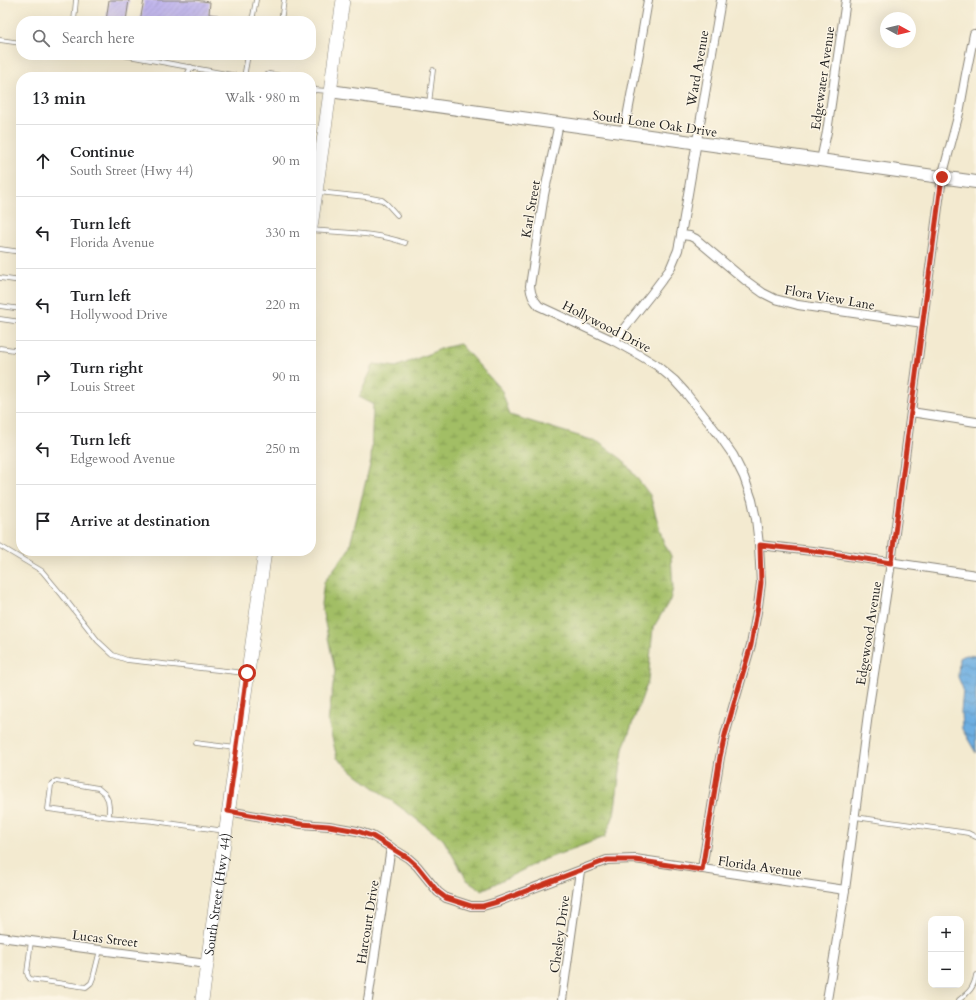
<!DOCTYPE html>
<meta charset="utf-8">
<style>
body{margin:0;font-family:Cardo,serif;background:#f2f2f2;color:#202124}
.controls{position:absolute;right:12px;bottom:12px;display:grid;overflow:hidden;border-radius:8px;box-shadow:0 4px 16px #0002}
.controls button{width:36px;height:36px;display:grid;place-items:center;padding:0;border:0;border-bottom:1px solid #e0e0e0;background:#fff;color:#202124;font:20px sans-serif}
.compass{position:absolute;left:880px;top:12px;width:36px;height:36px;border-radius:50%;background:#fff;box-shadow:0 4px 16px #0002;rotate:98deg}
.stop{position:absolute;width:12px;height:12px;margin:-9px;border:3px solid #c8321e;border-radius:50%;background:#fff}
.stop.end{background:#c8321e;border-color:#fff;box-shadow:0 1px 4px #0008}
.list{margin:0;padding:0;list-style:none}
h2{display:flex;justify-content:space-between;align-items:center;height:52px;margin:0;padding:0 16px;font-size:17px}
h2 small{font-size:13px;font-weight:400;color:#757577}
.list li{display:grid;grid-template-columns:26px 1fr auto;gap:12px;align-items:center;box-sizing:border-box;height:72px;padding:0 16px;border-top:1px solid #e0e0e0}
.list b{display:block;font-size:15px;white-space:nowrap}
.list p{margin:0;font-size:13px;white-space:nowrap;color:#757577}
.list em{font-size:13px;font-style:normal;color:#757577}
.icon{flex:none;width:22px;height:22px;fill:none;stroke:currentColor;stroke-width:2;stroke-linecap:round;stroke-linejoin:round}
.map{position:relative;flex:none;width:976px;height:1000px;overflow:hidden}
.search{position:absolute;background:#fff;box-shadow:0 4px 16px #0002;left:16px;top:16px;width:300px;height:44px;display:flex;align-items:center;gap:10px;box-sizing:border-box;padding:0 14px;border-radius:16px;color:#757577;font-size:15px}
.panel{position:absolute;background:#fff;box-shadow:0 4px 16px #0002;left:16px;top:72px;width:300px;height:484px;border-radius:16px}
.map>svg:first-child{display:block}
.wetland{fill:url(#wetland-marsh);stroke:#5f6d40}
.water{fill:url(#water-waves);stroke:#44657e}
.building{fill:url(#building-hatch)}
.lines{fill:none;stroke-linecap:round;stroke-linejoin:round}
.lane-casing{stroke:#888376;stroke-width:5.5}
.street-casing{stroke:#888376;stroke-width:10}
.secondary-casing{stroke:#888376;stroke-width:14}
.primary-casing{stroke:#888376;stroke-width:14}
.lane{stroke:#fff;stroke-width:4}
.street{stroke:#fff;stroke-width:8}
.secondary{stroke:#fff;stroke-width:12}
.primary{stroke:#fff;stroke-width:13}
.route{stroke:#c8321e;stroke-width:5}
.labels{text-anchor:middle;stroke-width:3;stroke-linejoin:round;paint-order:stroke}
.street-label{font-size:13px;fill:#1c1c1c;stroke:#fcf5e5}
</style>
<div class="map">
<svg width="976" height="1000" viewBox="0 0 976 1000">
<defs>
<pattern id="wetland-marsh" width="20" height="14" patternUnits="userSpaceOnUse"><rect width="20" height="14" fill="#a2be65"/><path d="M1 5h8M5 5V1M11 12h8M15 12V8" fill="none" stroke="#839a52"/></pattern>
<pattern id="water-waves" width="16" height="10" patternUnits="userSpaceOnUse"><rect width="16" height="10" fill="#6daee1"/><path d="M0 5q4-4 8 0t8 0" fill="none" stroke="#598db6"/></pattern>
<pattern id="building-hatch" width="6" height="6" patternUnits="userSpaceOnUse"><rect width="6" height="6" fill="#b4a8ed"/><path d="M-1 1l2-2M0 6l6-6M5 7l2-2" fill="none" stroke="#9a90cb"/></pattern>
</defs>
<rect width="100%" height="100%" fill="#fcf5e5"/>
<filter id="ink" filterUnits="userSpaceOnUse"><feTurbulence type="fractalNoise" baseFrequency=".025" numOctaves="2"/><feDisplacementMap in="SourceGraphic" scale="8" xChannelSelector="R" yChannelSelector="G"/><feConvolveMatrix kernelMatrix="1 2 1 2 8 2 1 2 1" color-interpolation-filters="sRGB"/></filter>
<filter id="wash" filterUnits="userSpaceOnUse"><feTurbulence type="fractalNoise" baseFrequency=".012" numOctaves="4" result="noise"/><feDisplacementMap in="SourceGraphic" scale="16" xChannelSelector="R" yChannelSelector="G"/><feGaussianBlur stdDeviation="0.9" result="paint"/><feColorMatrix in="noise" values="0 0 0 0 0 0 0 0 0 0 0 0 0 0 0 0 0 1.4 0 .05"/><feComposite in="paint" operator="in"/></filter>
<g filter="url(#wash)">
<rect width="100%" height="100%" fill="#f3ead0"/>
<path class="wetland" d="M460,344L502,391L510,415L598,442L623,460L650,495L663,541L671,556L673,588L670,600L653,628L648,681L623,749L614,815L605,837L543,860L482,890L467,880L443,839L356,774L337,758L328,721L335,671L321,604L324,582L349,549L371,460L373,404L359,397L374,364L396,367L443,348Z"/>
<path class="water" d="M966,655L976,656V753L962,729L961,712L963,689L958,677L959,658Z"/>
<g id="blocks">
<g class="building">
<path d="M109,0H129L126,21H106Z"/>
<path d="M144,0H195L210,2L209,14L218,15L217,21H140Z"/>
</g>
</g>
</g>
<g filter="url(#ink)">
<use href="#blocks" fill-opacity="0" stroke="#888376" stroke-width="1"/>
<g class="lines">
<g class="lane-casing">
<g id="lane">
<path d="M74,21L76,0"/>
<path d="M252,21L256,0"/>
<path d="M281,21L284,0"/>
<path d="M0,40L21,43"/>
<path d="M123,55L243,77"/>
<path d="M186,77L191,67"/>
<path d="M244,77L248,55"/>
<path d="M262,77L269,74L288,77"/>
<path d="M311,85L315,90"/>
<path d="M311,93L315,90L328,91"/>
<path d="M429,104L433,70"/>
<path d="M318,192L366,197L382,200L387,204L397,215"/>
<path d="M311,230C343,233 375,232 405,243"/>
<path d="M0,249L21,252"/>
<path d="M0,278L21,281"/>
<path d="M0,306L21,309"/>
<path d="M0,319L21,322"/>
<path d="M0,348L21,351"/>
<path d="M0,546L42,571L62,595L98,641L113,655L127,660L245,673"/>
<path d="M195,743L236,748"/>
<path d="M109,817L48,809L51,785L56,781L98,788L105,794L108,800L109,807V817L154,821L225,831"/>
<path d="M855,817L962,832L968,833L976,837"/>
<path d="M31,941L27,973L28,976L30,979L86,987L91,983L93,978L100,950"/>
<path d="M959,1000C969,992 974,988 976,975"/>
</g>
</g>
<g class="street-casing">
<g id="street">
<path d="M559,123L544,195L530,286C531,295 533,299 539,306L614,341L641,356L656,365L674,380L685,392L719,435L733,455L744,477L752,500L756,519L759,545L761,583L758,606L751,645L725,735L720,757L702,869"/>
<path d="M624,133L639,53L648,0"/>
<path d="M821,160L827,132L846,0"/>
<path d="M681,235L690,236L696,239L745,280L763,293L775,299L798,305L923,323"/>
<path d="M614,341L652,293L670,269L678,250L681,235L721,0"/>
<path d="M911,412L976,422"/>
<path d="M759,545L821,552L976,575"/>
<path d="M228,811L301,824L329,826L357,831L372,836L408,858L417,866L438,892L446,898L471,906H483L497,902L607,860L635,859L845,890"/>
<path d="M0,937L207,964"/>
<path d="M368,1000L391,847"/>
<path d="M562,1000L580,871"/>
<path d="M827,1000L845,890L869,706L891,563L942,177L959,113L966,74L974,34"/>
</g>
</g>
<g class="secondary-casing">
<path id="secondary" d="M330,91L976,182"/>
</g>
<g class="primary-casing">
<g id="primary">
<path d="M311,227L343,0"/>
<path id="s1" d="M202,1000L265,551"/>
</g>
</g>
<use href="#lane" class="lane"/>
<use href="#street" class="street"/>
<use href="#secondary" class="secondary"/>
<use href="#primary" class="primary"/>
</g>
</g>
<g class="lines" filter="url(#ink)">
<path class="route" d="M247,673L228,811L301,824L329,826L357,831L372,836L408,858L417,866L438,892L446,898L471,906H483L497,902L607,860H635L702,870L720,757L725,735L751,645L758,606L761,583L760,545L821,552L891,563L942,177"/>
</g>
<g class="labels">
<g class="street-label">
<text transform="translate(697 68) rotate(-80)" y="5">Ward Avenue</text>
<text transform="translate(822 78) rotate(-82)" y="5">Edgewater Avenue</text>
<text transform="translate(655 123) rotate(8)" y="5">South Lone Oak Drive</text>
<text transform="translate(530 209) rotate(-80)" y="5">Karl Street</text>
<text transform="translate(830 297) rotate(10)" y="5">Flora View Lane</text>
<text transform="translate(607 326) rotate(27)" y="5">Hollywood Drive</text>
<text transform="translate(868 633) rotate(-81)" y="5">Edgewood Avenue</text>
<text transform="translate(760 866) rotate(8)" y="5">Florida Avenue</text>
<text dy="5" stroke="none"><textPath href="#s1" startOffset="107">South Street (Hwy 44)</textPath></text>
<text transform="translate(367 922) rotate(-81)" y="5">Harcourt Drive</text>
<text transform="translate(559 934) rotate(-82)" y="5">Chesley Drive</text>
<text transform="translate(105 938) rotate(7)" y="5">Lucas Street</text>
</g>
</g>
</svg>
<div class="controls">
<button>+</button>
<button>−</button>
</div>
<svg class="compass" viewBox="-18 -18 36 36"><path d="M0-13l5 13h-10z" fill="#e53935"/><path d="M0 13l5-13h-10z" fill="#757577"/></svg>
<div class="stop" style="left:247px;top:673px"></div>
<div class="stop end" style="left:942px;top:177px"></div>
<div class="search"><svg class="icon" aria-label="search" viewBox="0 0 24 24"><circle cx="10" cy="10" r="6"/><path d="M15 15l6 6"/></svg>Search here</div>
<section class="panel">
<h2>13 min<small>Walk · 980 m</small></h2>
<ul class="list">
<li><svg class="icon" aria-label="ahead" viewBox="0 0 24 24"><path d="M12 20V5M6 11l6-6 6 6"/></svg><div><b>Continue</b><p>South Street (Hwy 44)</p></div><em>90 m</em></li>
<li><svg class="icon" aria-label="left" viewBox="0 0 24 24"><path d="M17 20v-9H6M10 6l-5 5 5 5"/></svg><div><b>Turn left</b><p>Florida Avenue</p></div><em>330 m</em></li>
<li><svg class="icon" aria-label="left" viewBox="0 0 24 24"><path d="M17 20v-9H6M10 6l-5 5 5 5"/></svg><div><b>Turn left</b><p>Hollywood Drive</p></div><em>220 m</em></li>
<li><svg class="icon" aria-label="right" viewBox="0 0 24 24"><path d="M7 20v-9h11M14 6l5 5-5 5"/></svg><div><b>Turn right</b><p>Louis Street</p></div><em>90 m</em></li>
<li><svg class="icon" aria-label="left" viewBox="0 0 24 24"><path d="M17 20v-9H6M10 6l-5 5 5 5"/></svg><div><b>Turn left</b><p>Edgewood Avenue</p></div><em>250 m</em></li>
<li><svg class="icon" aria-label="arrive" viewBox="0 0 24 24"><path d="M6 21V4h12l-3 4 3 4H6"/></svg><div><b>Arrive at destination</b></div></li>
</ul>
</section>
</div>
